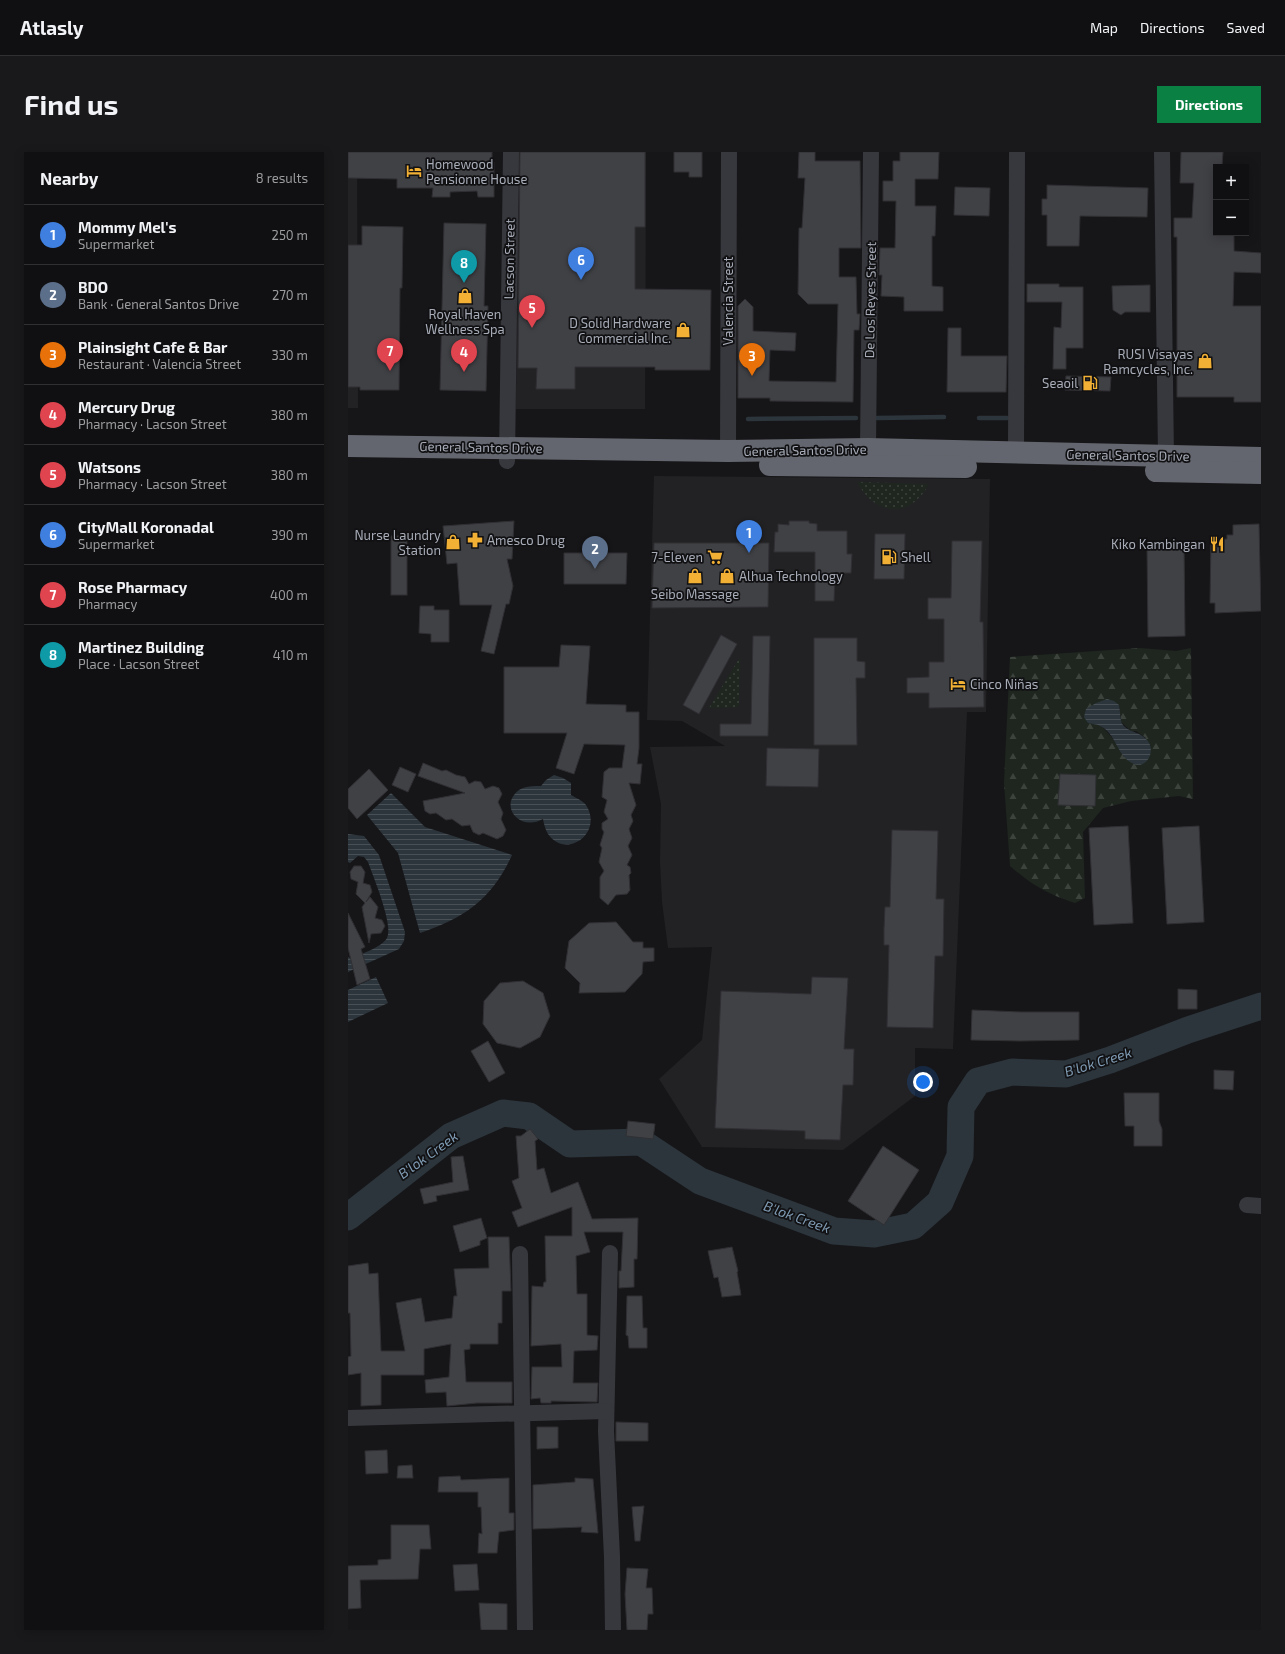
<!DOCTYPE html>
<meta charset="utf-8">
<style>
body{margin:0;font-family:"Exo 2",sans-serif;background:#19191b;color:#f1f3f6}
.controls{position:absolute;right:12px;top:12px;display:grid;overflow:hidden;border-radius:0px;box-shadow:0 2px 10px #0003}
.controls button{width:36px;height:36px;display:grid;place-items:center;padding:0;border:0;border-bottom:1px solid #303032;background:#101012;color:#f1f3f6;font:20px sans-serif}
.you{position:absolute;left:575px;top:930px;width:14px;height:14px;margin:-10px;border:3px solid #fff;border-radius:50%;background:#1a73e8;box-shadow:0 0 0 6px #1a73e833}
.badge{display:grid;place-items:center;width:26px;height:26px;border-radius:50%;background:#0b8043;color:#fff;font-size:13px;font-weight:700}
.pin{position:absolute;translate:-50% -33px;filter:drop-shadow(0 1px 2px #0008)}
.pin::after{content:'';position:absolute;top:21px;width:14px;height:12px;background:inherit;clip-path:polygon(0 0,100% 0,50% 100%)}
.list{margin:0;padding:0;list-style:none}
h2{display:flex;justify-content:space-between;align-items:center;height:52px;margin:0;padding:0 16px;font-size:17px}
h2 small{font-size:13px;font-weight:400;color:#9c9d9f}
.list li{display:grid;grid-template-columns:26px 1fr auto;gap:12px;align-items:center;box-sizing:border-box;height:60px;padding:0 16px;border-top:1px solid #303032}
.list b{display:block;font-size:15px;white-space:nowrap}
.list p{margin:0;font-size:13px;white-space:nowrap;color:#9c9d9f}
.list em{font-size:13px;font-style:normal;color:#9c9d9f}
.map{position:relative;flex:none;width:913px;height:1478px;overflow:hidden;border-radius:0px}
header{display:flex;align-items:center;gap:24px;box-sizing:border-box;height:56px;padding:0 20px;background:#101012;border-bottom:1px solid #303032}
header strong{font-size:19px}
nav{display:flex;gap:22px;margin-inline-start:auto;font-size:14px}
.intro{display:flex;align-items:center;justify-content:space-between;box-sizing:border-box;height:96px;padding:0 24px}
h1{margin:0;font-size:28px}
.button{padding:10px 18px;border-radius:0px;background:#0b8043;color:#fff;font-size:14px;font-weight:700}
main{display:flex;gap:24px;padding:0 24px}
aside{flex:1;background:#101012;border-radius:0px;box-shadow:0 2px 10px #0003}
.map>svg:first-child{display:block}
.built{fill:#222225}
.grass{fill:url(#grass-dots)}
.forest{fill:url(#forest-firs);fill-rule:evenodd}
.water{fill:url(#water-rules)}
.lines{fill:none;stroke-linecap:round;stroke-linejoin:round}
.stream{stroke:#2c353c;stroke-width:4.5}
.river{stroke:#2c353c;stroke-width:27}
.building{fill:#404145;stroke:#303034}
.street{stroke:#37383d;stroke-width:16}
.highway{stroke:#63666e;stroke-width:22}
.labels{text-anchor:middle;stroke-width:3.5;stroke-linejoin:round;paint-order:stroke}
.poi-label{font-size:13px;fill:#a8adb8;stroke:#111113;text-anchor:end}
.street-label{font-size:13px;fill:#a8adb8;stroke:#111113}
.water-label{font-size:14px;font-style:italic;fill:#7f9bb3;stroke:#111113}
</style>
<header>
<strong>Atlasly</strong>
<nav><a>Map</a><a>Directions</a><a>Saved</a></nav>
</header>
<div class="intro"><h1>Find us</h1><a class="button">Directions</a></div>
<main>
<aside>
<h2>Nearby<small>8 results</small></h2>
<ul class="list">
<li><span class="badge" style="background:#3f7fe0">1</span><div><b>Mommy Mel's</b><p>Supermarket</p></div><em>250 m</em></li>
<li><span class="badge" style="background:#5c6f8a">2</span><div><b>BDO</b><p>Bank · General Santos Drive</p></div><em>270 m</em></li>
<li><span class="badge" style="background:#e8710a">3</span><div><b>Plainsight Cafe &amp; Bar</b><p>Restaurant · Valencia Street</p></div><em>330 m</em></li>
<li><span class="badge" style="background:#e0444e">4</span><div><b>Mercury Drug</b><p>Pharmacy · Lacson Street</p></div><em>380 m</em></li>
<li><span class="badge" style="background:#e0444e">5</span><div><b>Watsons</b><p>Pharmacy · Lacson Street</p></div><em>380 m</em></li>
<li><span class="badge" style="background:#3f7fe0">6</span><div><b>CityMall Koronadal</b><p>Supermarket</p></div><em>390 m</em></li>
<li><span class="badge" style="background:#e0444e">7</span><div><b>Rose Pharmacy</b><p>Pharmacy</p></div><em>400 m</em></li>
<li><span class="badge" style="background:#0f9aa8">8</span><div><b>Martinez Building</b><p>Place · Lacson Street</p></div><em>410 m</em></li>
</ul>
</aside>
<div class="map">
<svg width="913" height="1478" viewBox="0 0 913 1478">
<defs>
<pattern id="grass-dots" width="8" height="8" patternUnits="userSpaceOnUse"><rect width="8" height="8" fill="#1e261f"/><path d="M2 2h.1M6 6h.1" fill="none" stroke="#3c433d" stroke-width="1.8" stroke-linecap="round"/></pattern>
<pattern id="forest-firs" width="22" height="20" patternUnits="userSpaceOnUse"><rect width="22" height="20" fill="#1e261f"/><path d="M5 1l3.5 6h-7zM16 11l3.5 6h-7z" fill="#3c433d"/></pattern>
<pattern id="water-rules" width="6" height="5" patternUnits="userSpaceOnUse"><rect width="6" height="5" fill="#2c353c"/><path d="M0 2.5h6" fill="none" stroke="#485056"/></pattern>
</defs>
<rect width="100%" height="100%" fill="#161618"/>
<g class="built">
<path d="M0,0H9L10,256H0Z"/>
<path d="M169,0H298L297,257H168Z"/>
<path d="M306,324L642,327L638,560H619L605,897L567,896V944L495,998L354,995L311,927L354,888L364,795L320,796L314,750L312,710L313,652L302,595L377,594L334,569L299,568Z"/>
</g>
<g class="grass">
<path d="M509,330L581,332C562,368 527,364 509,330Z"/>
<path d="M392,505L391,555L361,556Z"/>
</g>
<path class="forest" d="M792,496L828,499L843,496L845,647L831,644L783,649L755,656L735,680L737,746L727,751C699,742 684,733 662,714L656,631L662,505ZM771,553L773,570L783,579H788L798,586L776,605C770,593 763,583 753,574Z"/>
<g class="water">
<path d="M759,547L766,549L771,553C772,558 772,564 773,569C776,580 792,579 799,588C809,599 798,619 784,611C769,604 768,581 752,574C749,572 744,572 740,571L736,565L738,557L748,551Z"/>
<path d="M206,623L215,626L223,631V643C228,646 234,648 238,653C256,681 218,708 200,682C197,677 196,672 195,667C172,680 150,654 171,638C177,634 186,634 193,634L198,628Z"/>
<path d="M43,641L77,675L164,703C144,747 117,766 72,781L50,701L19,663Z"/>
<path d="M0,682L16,684L31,703L57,780L56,789L51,797L0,820V805L2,806C12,803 34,795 39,786C46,774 25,724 20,710L16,705L10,704L2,711L0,710Z"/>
<path d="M28,825L40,851L0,870V838Z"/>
</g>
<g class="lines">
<g class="stream">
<path d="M529,266L596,265"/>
<path d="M631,266H659"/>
<path d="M400,267L508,266"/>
</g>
<path class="river" d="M0,1065L103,984L155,961L181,964L222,992L293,990L352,1029L486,1079L526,1082L565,1074L592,1050L612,1004L613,955L630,929L664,920L718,922L762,908L840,878L913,854"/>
</g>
<g class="building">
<path d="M0,0H144V10H146V45H130L129,39L102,40V45H84L85,36H49V27L0,26Z"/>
<path d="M172,0H297V75H287V137L363,138L362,218H307V215H227V237H188L189,216H170Z"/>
<path d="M326,0H354V25H341V20H326Z"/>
<path d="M451,0H467V9H512L513,96H491V125H508L509,162H512L511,178H506L505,250L422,249V246H390V154L397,147L405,155V179L448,181L447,199L422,198L421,229L488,230L490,152H460L450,142L451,76H454L457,26H450Z"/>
<path d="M552,0H591L590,27H567V54H588L587,84H584V134L595,135V159H556V145L533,144L534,123H531L532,96H547L548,49H535V29H545V9H552Z"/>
<path d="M833,0H875L874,15H868V81H886V99L913,101V121L886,120L885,154H913V250H886V245H829V85H826V66H844L846,31H832Z"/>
<path d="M699,33L800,36L799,65L732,64L731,94H699V63H694V47H699Z"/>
<path d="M607,35L642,36L641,64L606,63Z"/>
<path d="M96,71L138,72L136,154H140L138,239L92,238Z"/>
<path d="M14,74L55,75L54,136H52L51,238H12V235H0V93H14Z"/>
<path d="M679,132H711V135H735V196H718V217H705L706,175L713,176L714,150H679Z"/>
<path d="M802,133V160H777L773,163L765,158L764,134Z"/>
<path d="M600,176H613V204H659L658,240H599Z"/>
<path d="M718,224L763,225L762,239L717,238Z"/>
<path d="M166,369L164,407H159L165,434L161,452H158L146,502L133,499L144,453H112L109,411L99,412L95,374Z"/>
<path d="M441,369H461V371L469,372V379H499V402H504L503,421H487L486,449H467V400H426L427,380H430V372L441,373Z"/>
<path d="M911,372L913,459L867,461V451H862L863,388L879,387V383H885V373Z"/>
<path d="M527,382H557L556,427H526Z"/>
<rect x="43" y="384" width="16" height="59"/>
<path d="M604,389H634L632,470H635L636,555L581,556V541H559V526L581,525V510H596V467H580V446H603Z"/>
<path d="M306,391H421L420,455L304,456Z"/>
<path d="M799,394H836L837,484L800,485Z"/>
<path d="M216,401H279L278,432H216Z"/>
<path d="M72,454H86V458H101V490H83V482L71,481Z"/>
<path d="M373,483L389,492L351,562L335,553Z"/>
<path d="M405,484H422L420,584H372V572H403Z"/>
<path d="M466,486H509V509L517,510V526H508L509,593H466Z"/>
<path d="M213,493L242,494L238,552L278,553V560H291V596L289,612H294L292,632L281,631L288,653L283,663L285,669L281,677L284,686L280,694L284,703L279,713L282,715L283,721L281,723L282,738L279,742L268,743L260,753L252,746V725L256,719L251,710L254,696L252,693L256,680L254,677V671L260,667L256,660L259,648L254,645L256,620L261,616H274L277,593L236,592L226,622L208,616L219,581H156V515H211Z"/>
<path d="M419,596L471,597L470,635L418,634Z"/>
<path d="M75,611L94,619L98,618L108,623L117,625L121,632L127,629L133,630L137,637L145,634L151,636L154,642L150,650L155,661L153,667L158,678L155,684L149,687L135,681L131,683L125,680L122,673L114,674L104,667L98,668L88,661L82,662L77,659L75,649L117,641L70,624Z"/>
<path d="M52,615L68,622L60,640L44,633Z"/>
<path d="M21,617L40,638L9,667L0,656V637Z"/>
<path d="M712,622L748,623L747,654L710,653Z"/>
<path d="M780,674L785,771L746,773L741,676Z"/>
<path d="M851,674L856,770L819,772L814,676Z"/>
<path d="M544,678L590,679L588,747H596L595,804H587L585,876L539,875L541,793H536V777L537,755H542Z"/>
<path d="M6,714H13L17,720L15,731L22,733L24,740L18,750L22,745L30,755L27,766L34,768L37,774L33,781L23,782L21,791L14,755L17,751L8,742L10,730L3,727L2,720Z"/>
<path d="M0,761L17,795L13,797L22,827L9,833L0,796Z"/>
<path d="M268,770L285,790H295V796H306V809L295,810L294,822L277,840L231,841L232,831L217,816L221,789L241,771Z"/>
<path d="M464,825L500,826L496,897H506L505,933H495L492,988L457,987V979L367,976L373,839L463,842Z"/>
<path d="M175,829L195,841L202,864L192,885L172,896L149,891L135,872L136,849L152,831Z"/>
<path d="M830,837L849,838V857H830Z"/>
<path d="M624,858L673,860H731V888L672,889L623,888Z"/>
<path d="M140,889L157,921L141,930L123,899Z"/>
<path d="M866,918L886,919L885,938L866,937Z"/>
<path d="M776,941H811V969L814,977V994H786V974H777Z"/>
<path d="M280,969L307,972L305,987L278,984Z"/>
<path d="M182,977L190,987L187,989L189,1018L196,1016L203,1041L230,1030L244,1067L290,1066L289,1107H286V1135L271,1136V1119H273L275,1080H236L242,1100L228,1104L229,1142H239V1183L250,1184L249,1198L226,1199L225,1231H250L249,1250L203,1249V1251H193L192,1246L183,1247L184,1215H214L213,1192L183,1194L184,1134L195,1135L196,1130H198L197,1084H224V1055L170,1075L164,1060L174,1056L164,1029L171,1026L168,984H173Z"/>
<path d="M535,994L571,1018L536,1073L500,1049Z"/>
<path d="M115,1004L121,1038L88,1044L89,1049L76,1052L72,1037L105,1030L103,1005Z"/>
<path d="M133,1066L139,1086L132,1089V1093L112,1100L105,1074Z"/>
<path d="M140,1085H161L163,1139H154V1171H150V1192H122V1197L116,1198L118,1230H164V1251H129L99,1254L98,1240L78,1241L77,1228L101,1225L103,1192L76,1197V1223H33V1253L13,1254V1221L0,1223V1205L3,1204L2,1161H0V1114L20,1111L21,1122L30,1121L33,1199H57L48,1151L73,1146L77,1170L104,1166L106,1144H109L106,1117L141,1116Z"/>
<path d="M384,1095L390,1119L389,1120L393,1143L374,1145L370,1125L366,1126L360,1099Z"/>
<path d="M279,1144H294L295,1176H299V1196H281L280,1184L278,1183Z"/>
<path d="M268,1270L300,1271V1289H268Z"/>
<path d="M189,1275H210V1296L189,1297Z"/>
<path d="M39,1298L40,1321L18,1322L17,1299Z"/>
<path d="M64,1313L65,1326H49L50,1314Z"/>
<path d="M112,1324L113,1328L161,1326V1361H166V1378L151,1380L149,1401H130L131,1381L134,1382L133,1355H130V1340H90L91,1325Z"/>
<path d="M227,1326L245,1327L250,1381L233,1380L234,1375L185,1377V1333L227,1330Z"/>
<path d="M296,1354L292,1389H287L284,1355Z"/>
<path d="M43,1373H81L83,1397H72L70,1427L12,1428L13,1456L0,1457V1414L30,1413V1408L43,1407Z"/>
<path d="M129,1412L131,1438L107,1439L105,1413Z"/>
<path d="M279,1416L300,1417L298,1436H304L305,1462H300L299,1478H279L277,1442Z"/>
<path d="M131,1451L159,1452V1478H133Z"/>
</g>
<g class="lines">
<g class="street">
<path d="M814,0L818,305"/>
<path d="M520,297L523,0"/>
<path d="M380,299L381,0"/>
<path d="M668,301L669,0"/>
<path d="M159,309L163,0"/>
<path d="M899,1053L913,1054"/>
<path d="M262,1101L258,1279L264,1405L265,1478"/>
<path d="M172,1102L177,1478"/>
<path d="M0,1266L258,1259"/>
</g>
<g class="highway">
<path d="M0,294L380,299L520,297L913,306"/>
<path d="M422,313L618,315"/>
<path d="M808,319L913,321"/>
</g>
</g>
<defs>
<g id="hotel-bare" transform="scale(1.2)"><path d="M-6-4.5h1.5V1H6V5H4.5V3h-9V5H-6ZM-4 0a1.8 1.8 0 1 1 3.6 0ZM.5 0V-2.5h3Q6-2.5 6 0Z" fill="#f2b134" stroke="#111113" stroke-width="2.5" paint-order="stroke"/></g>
<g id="shop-bare" transform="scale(1.2)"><path d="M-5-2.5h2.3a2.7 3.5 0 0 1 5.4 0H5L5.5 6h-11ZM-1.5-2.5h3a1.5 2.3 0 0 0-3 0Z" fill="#f2b134" stroke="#111113" stroke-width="2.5" paint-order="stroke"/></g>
<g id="fuel-bare" transform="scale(1.2)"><path d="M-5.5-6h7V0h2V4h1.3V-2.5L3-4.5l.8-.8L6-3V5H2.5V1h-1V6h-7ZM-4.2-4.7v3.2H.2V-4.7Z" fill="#f2b134" stroke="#111113" stroke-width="2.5" paint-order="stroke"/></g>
<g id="pharmacy-bare" transform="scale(1.2)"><path d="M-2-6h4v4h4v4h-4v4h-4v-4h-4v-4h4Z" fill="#f2b134" stroke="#111113" stroke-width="2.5" paint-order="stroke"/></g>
<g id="restaurant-bare" transform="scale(1.2)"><path d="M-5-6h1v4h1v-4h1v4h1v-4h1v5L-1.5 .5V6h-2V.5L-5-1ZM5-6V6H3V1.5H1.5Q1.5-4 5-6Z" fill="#f2b134" stroke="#111113" stroke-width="2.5" paint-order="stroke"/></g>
<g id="supermarket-bare" transform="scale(1.2)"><path d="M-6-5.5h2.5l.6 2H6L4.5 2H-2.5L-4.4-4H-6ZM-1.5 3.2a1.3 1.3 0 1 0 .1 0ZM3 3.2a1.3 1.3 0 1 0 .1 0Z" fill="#f2b134" stroke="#111113" stroke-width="2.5" paint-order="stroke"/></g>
</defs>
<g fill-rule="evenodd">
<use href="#hotel-bare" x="66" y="19"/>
<use href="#shop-bare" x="117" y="144"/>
<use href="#shop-bare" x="335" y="178"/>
<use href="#shop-bare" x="857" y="209"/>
<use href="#fuel-bare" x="742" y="231"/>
<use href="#pharmacy-bare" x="127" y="388"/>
<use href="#shop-bare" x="105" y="390"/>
<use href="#restaurant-bare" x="869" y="392"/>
<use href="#supermarket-bare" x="367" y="405"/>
<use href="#fuel-bare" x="541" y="405"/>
<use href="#shop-bare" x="347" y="424"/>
<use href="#shop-bare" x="379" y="424"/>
<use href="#hotel-bare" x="610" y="532"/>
</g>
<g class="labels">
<g class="poi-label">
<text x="78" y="17" text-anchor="start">Homewood<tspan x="78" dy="15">Pensionne House</tspan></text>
<text x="117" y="167" text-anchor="middle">Royal Haven<tspan x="117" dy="15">Wellness Spa</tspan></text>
<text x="323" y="176">D Solid Hardware<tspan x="323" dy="15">Commercial Inc.</tspan></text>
<text x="845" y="207">RUSI Visayas<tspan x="845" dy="15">Ramcycles, Inc.</tspan></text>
<text x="730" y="236">Seaoil</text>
<text x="93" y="388">Nurse Laundry<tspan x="93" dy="15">Station</tspan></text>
<text x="139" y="393" text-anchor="start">Amesco Drug</text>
<text x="857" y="397">Kiko Kambingan</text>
<text x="355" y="410">7-Eleven</text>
<text x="553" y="410" text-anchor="start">Shell</text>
<text x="391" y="429" text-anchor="start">Alhua Technology</text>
<text x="347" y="447" text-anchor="middle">Seibo Massage</text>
<text x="622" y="537" text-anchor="start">Cinco Niñas</text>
</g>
<g class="street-label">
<text transform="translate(161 107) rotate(-89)" y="5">Lacson Street</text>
<text transform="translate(522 148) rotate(-89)" y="5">De Los Reyes Street</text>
<text transform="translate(380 149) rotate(-90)" y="5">Valencia Street</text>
<text transform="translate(133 295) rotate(1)" y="5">General Santos Drive</text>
<text transform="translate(457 298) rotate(-1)" y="5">General Santos Drive</text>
<text transform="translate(780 303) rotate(1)" y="5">General Santos Drive</text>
</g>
<g class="water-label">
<text transform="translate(750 910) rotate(-17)" y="5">B'lok Creek</text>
<text transform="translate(80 1003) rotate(-36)" y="5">B'lok Creek</text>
<text transform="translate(449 1065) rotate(20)" y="5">B'lok Creek</text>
</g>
</g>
</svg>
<div class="controls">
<button>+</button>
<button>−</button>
</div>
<div class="you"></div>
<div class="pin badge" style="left:401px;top:401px;background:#3f7fe0">1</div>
<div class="pin badge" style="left:247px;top:417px;background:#5c6f8a">2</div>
<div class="pin badge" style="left:404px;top:224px;background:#e8710a">3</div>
<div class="pin badge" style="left:116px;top:220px;background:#e0444e">4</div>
<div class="pin badge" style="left:184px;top:176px;background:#e0444e">5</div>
<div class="pin badge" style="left:233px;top:128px;background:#3f7fe0">6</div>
<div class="pin badge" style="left:42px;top:219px;background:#e0444e">7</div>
<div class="pin badge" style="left:116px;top:131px;background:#0f9aa8">8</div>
</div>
</main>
